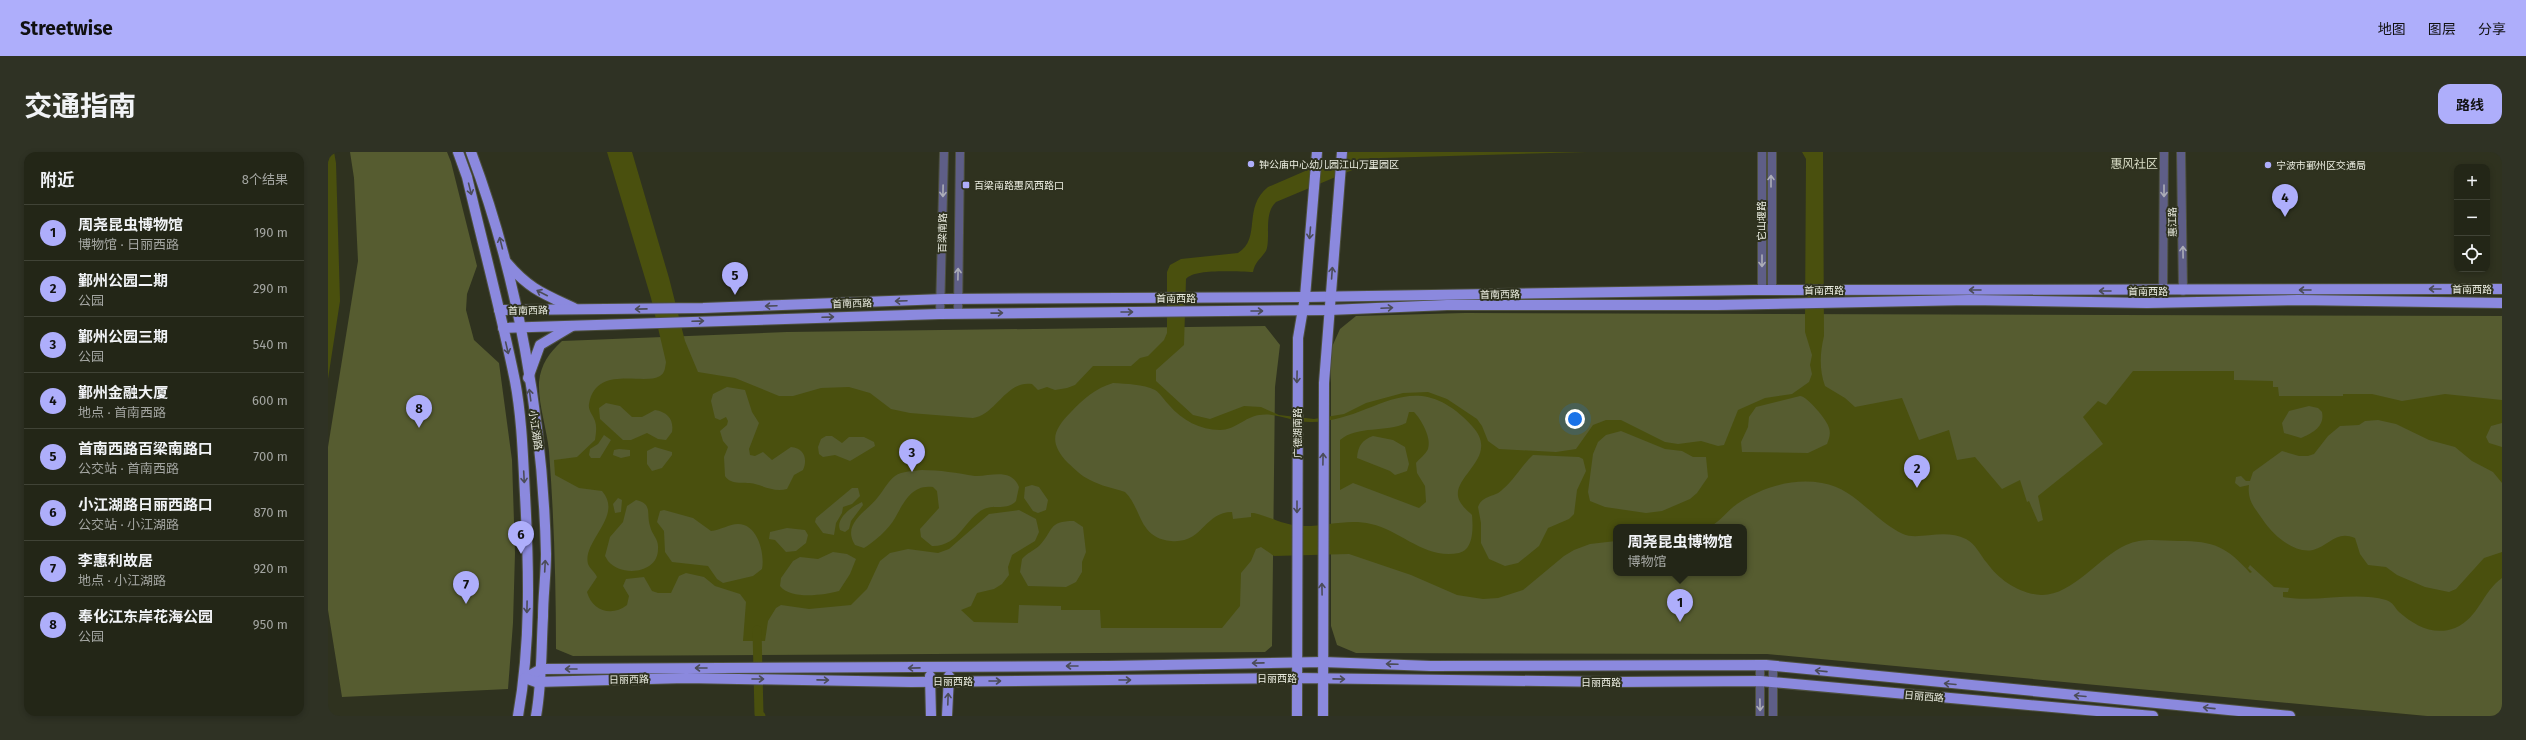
<!DOCTYPE html>
<html lang="zh">
<meta charset="utf-8">
<style>
body{margin:0;font-family:"Fira Sans","Noto Sans SC",sans-serif;background:#2f3224;color:#f1f3f6}
.controls{position:absolute;right:12px;top:12px;display:grid;overflow:hidden;border-radius:8px;box-shadow:0 2px 6px #0003}
.controls button{width:36px;height:36px;display:grid;place-items:center;padding:0;border:0;border-bottom:1px solid #404336;background:#232617;color:#f1f3f6;font:20px sans-serif}
.you{position:absolute;left:1247px;top:267px;width:14px;height:14px;margin:-10px;border:3px solid #fff;border-radius:50%;background:#1a73e8;box-shadow:0 0 0 6px #1a73e833}
.badge{display:grid;place-items:center;width:26px;height:26px;border-radius:50%;background:#aeaefb;color:#111;font-size:13px;font-weight:700}
.pin{position:absolute;translate:-50% -33px;filter:drop-shadow(0 1px 2px #0008)}
.pin::after{content:'';position:absolute;top:21px;width:14px;height:12px;background:inherit;clip-path:polygon(0 0,100% 0,50% 100%)}
.popup{position:absolute;left:1285px;top:372px;width:134px;height:52px;box-sizing:border-box;display:grid;place-content:center;border-radius:8px;background:#232617;filter:drop-shadow(0 1px 3px #0005);font-size:13px;white-space:nowrap;color:#a3a5a1}
.popup b{font-size:15px;color:#f1f3f6}
.popup::after{content:'';position:absolute;left:50%;top:100%;margin-left:-8px;border:8px solid transparent;border-top-color:#232617}
.list{margin:0;padding:0;list-style:none}
h2{display:flex;justify-content:space-between;align-items:center;height:52px;margin:0;padding:0 16px;font-size:17px}
h2 small{font-size:13px;font-weight:400;color:#a3a5a1}
.list li{display:grid;grid-template-columns:26px 1fr auto;gap:12px;align-items:center;box-sizing:border-box;height:56px;padding:0 16px;border-top:1px solid #404336}
.list b{display:block;font-size:15px;white-space:nowrap}
.list p{margin:0;font-size:13px;white-space:nowrap;color:#a3a5a1}
.list em{font-size:13px;font-style:normal;color:#a3a5a1}
.icon{flex:none;width:22px;height:22px;fill:none;stroke:currentColor;stroke-width:2;stroke-linecap:round;stroke-linejoin:round}
.map{position:relative;flex:none;width:2174px;height:564px;overflow:hidden;border-radius:12px}
header{display:flex;align-items:center;gap:24px;box-sizing:border-box;height:56px;padding:0 20px;background:#aeaefb;color:#111}
header strong{font-size:19px}
nav{display:flex;gap:22px;margin-inline-start:auto;font-size:14px}
.intro{display:flex;align-items:center;justify-content:space-between;box-sizing:border-box;height:96px;padding:0 24px}
h1{margin:0;font-size:28px}
.button{padding:10px 18px;border-radius:12px;background:#aeaefb;color:#111;font-size:14px;font-weight:700}
main{display:flex;gap:24px;padding:0 24px}
aside{flex:1;background:#232617;border-radius:12px;box-shadow:0 2px 6px #0003}
.map>svg:first-child{display:block}
.green{fill:#565c30;fill-rule:evenodd}
.water{fill:#4a500e;fill-rule:evenodd}
.lines{fill:none;stroke-linecap:round;stroke-linejoin:round}
.canal{stroke:#4a500e;stroke-width:9}
.minor-casing{stroke:#4d503e;stroke-width:10}
.major-casing{stroke:#4d503e;stroke-width:12}
.minor{stroke:#5e5e87;stroke-width:8}
.major{stroke:#8b89de;stroke-width:10}
.oneway{stroke:#acadb8}
.oneway2{stroke:#4b4c58}
.poi-dot{fill:#aeaefb;stroke:#2f321f;stroke-width:1.5}
.labels{text-anchor:middle;stroke-width:4;stroke-linejoin:round;paint-order:stroke}
.poi-label{font-size:10px;fill:#ebede1;stroke:#2f321f;text-anchor:start}
.street-label{font-size:10px;fill:#ebede1;stroke:#2f321f}
.quarter-label{font-size:12px;fill:#d9ddc6;stroke:#2f321f}
</style>
<header>
<strong>Streetwise</strong>
<nav><a>地图</a><a>图层</a><a>分享</a></nav>
</header>
<div class="intro"><h1>交通指南</h1><a class="button">路线</a></div>
<main>
<aside>
<h2>附近<small>8个结果</small></h2>
<ul class="list">
<li><span class="badge">1</span><div><b>周尧昆虫博物馆</b><p>博物馆 · 日丽西路</p></div><em>190 m</em></li>
<li><span class="badge">2</span><div><b>鄞州公园二期</b><p>公园</p></div><em>290 m</em></li>
<li><span class="badge">3</span><div><b>鄞州公园三期</b><p>公园</p></div><em>540 m</em></li>
<li><span class="badge">4</span><div><b>鄞州金融大厦</b><p>地点 · 首南西路</p></div><em>600 m</em></li>
<li><span class="badge">5</span><div><b>首南西路百梁南路口</b><p>公交站 · 首南西路</p></div><em>700 m</em></li>
<li><span class="badge">6</span><div><b>小江湖路日丽西路口</b><p>公交站 · 小江湖路</p></div><em>870 m</em></li>
<li><span class="badge">7</span><div><b>李惠利故居</b><p>地点 · 小江湖路</p></div><em>920 m</em></li>
<li><span class="badge">8</span><div><b>奉化江东岸花海公园</b><p>公园</p></div><em>950 m</em></li>
</ul>
</aside>
<div class="map">
<svg width="2174" height="564" viewBox="0 0 2174 564">
<rect width="100%" height="100%" fill="#2f321f"/>
<g class="green">
<path d="M22,0H119L123,10L149,114L139,142L138,158L146,188L171,211L184,308L187,401L185,471L180,537L14,545L0,458V295L30,109L26,26Z"/>
<path d="M1137,161L2174,164V564H2099L1439,502L1028,501L1009,493L1003,474V197L1012,177L1028,164ZM1288,375H1416V421H1288Z"/>
<path d="M937,174L952,193L947,235L944,494L937,500L245,504L228,497C228,431 226,365 221,299C219,277 210,252 211,230C213,212 221,201 234,189L459,180Z"/>
</g>
<g class="water">
<path d="M0,0H6L8,11L12,149L0,227Z"/>
<path d="M279,0H304L341,126L357,189L370,220L407,226L451,244H465L493,236L521,235L542,241L563,257L582,261L645,266C668,263 678,228 704,232L710,238L719,235L727,238L739,236L747,233L765,214H803L812,206L820,204L836,188L839,181V120L842,113L853,107L910,101C934,86 914,56 940,35L1021,0H1259L1053,6L948,50C936,61 942,82 939,96C937,104 927,108 925,120C911,120 867,116 858,127L856,193L828,218V229L865,263L882,267L916,254L933,255L951,263L986,267L1016,262L1038,251L1075,241L1100,240L1119,247L1149,267L1154,274L1160,289L1171,297L1228,300L1248,297L1265,273L1278,268H1293L1337,290L1350,292L1373,289L1390,294L1396,293L1410,258L1437,246L1464,242L1481,230L1484,222L1482,213L1484,203L1477,180V168L1478,7L1474,0H1495L1496,184C1492,201 1491,217 1497,234L1517,246L1527,255L1574,246L1591,288L1621,278L1629,308L1647,305L1674,337L1692,328L1699,350L1701,349L1710,370L1715,368L1710,344L1775,292L1755,265L1770,249L1778,253L1805,219H1906V228L1945,229V235H1950L1951,244H2015V242H2044L2074,249L2117,242L2174,248V271L2163,274L2158,285L2161,291L2174,295V331L2165,320L2144,309L2127,295L2101,288L2068,272L2050,268L2037,269L2031,273L2012,274L2000,284L1986,302L1980,304H1971L1954,299L1925,320L1922,329H1918L1913,324L1908,325L1907,331L1912,335L1921,333C1919,349 1927,356 1935,368C1945,383 1966,402 1985,398C2002,393 2008,378 2027,386L2032,402L2040,413L2058,415L2069,423L2097,435L2121,440L2128,437L2156,406L2174,400V426C2154,440 2151,466 2127,476C2106,484 2087,474 2071,460C2067,456 2065,450 2058,448C2027,439 1988,451 1955,445V440H1960L1961,436L1946,435L1922,413L1920,416L1924,420L1922,421C1899,395 1886,389 1851,389C1833,389 1815,385 1798,393C1771,405 1744,444 1713,443C1692,442 1671,428 1659,411C1652,403 1648,392 1638,387C1616,376 1590,389 1575,382C1545,368 1527,336 1494,331C1464,326 1434,335 1409,352C1400,358 1391,371 1381,375C1372,378 1303,375 1288,375V389L1262,392L1246,398L1236,404L1195,438L1170,446L1155,447L1129,443L1083,423L1021,402L946,404L933,395L928,397L923,409L913,421L912,454L894,476H773L772,458H733V454L691,453L690,471L646,470L633,458L643,454L649,441L666,437L674,432L681,423L680,415L684,403L707,389L711,380L708,367L691,358L661,362L621,397L610,401L580,397L562,401L552,409L539,437L523,453L481,457L453,453L448,456L440,469L437,489H415L418,450L412,442L387,434L376,425L358,421L351,424L343,441H330L324,439L316,425L298,427L295,434L301,444L299,453C284,465 264,459 259,440L269,425C267,420 262,417 260,412C254,389 296,364 274,339L251,336L227,323L226,308L249,305L267,288C268,281 269,275 267,269C265,263 260,259 261,252C268,212 316,234 332,224C337,221 337,216 338,210L323,146ZM785,231C799,232 815,232 827,238C832,241 837,249 841,253C854,268 872,278 892,278C907,278 917,265 931,263C947,260 966,270 982,270C1046,271 1083,208 1144,274C1172,304 1127,322 1130,344C1131,352 1139,358 1144,363C1145,375 1146,398 1131,401C1097,408 1074,379 1043,372C1020,366 996,375 973,374C955,373 943,365 926,361H923V365L905,367L904,360C876,360 875,392 843,389C810,386 814,356 797,340C785,336 773,334 762,328C753,324 747,317 740,311C721,291 724,279 743,260C755,247 768,236 785,231ZM399,235L417,238L424,260L431,271L421,297L422,303L427,304L435,300L444,308L463,295C476,296 480,307 475,318L466,323L459,337C447,340 438,335 427,332C418,329 403,334 397,324L396,305L400,295L395,289L392,279L399,273L400,269L398,265L392,268L387,266L383,249L385,242ZM1472,244C1479,244 1500,269 1501,276C1503,282 1501,287 1499,292L1480,301L1414,300L1413,290L1420,275L1421,265L1428,255ZM278,251L292,254L304,265H314L327,258C340,260 346,268 344,280L338,288L330,287L319,281L303,288H295L272,267L271,256ZM1981,254L1990,256L1994,260C1997,275 1984,281 1973,286L1956,281L1954,271L1961,259ZM1293,279L1337,297L1354,299L1365,305H1378L1380,325L1369,341L1362,347L1334,359L1318,361L1277,355L1262,349L1260,340L1265,302L1270,290L1278,283ZM276,283L283,288L272,306H263L261,303L262,297L270,292ZM498,284H504L514,291L521,285H536L546,290L547,294L522,309L507,303L495,305L491,302L490,295L493,287ZM327,295L344,300V303L334,316L324,319L319,312V299ZM291,297L302,298V304L293,306L285,303L286,298ZM1205,303L1251,305L1255,307L1258,319L1249,338L1246,362L1241,367L1220,376L1211,394L1190,411L1177,414L1161,407L1153,391V371L1150,355C1155,342 1167,346 1175,337C1187,327 1193,314 1205,303ZM594,318C612,318 629,321 647,324C661,325 683,315 691,335L688,349C679,359 667,352 656,357C637,366 631,395 604,394L593,385L592,377L611,356L609,339L605,335C584,332 576,350 567,366C561,377 546,390 536,396L527,393C513,371 540,359 550,345C556,338 560,329 567,324C574,319 586,319 594,318ZM704,333L711,335L720,348L718,358L710,361L705,359L696,346L697,335ZM524,336H530L532,344L524,352L515,355L514,361L508,371L506,383L495,381L487,370L488,366ZM290,346L294,348L293,360L287,361L285,352ZM308,348C325,352 318,361 322,374C324,383 331,387 330,397C330,422 293,425 280,409L277,404L282,385L295,370L299,354ZM534,350L535,353L523,369L521,377L517,380L512,378C507,366 525,354 534,350ZM336,358L365,366L383,379C393,378 401,372 410,372C430,372 437,402 434,417L425,424L395,431L389,427L380,414L344,410L337,400L336,379L329,370L332,359ZM746,369L755,375L758,400L754,410V420L748,430L738,435L700,434L692,420L694,407C699,401 705,399 711,394C726,379 719,369 746,369ZM459,376L477,378L480,383L478,391L468,399L458,400L447,388L441,387L442,380ZM505,400L519,402L528,407L522,422L511,439C496,443 463,448 452,434L453,426L465,409L472,405L490,407Z"/>
<path d="M1081,260H1086C1093,267 1104,286 1100,297C1098,302 1091,307 1088,311L1089,321L1097,334L1098,350L1091,356L1025,331L1012,338V288C1030,273 1058,281 1078,271ZM1045,284L1065,288L1077,295L1081,312L1079,319L1067,323L1062,319L1029,306C1030,294 1034,288 1045,284Z"/>
</g>
<g class="lines">
<path class="canal" d="M429,478L431,562L433,564"/>
<g class="minor-casing">
<g id="minor">
<path d="M1444,0V138"/>
<path d="M1853,0L1855,139"/>
<path d="M1434,138V0"/>
<path d="M1835,139L1836,0"/>
<path d="M630,161L632,0"/>
<path d="M612,162L616,0"/>
<path d="M1432,513V564"/>
<path d="M1445,514V564"/>
</g>
</g>
<g class="major-casing">
<g id="major">
<path d="M130,0L139,25C155,93 173,160 187,229C194,266 195,306 197,343C201,417 203,491 190,564"/>
<path d="M143,0C190,125 215,268 218,402C218,423 215,444 215,465C213,499 214,531 208,564"/>
<path d="M179,111C201,137 216,142 246,156"/>
<path d="M171,158L375,156L616,147L977,145L1425,138L2174,137"/>
<path d="M175,176L612,162L1001,158L1119,153H1390L1641,148L1819,151L1970,148L2174,151"/>
<path d="M200,226L212,193L244,174"/>
<path d="M602,524L603,564"/>
<path d="M197,526L213,517L780,514L995,510L1103,514L1438,513L1962,564"/>
<path d="M197,526L208,530L358,526L583,530L969,526L1287,530L1432,529L1825,564"/>
<path d="M619,564L621,524"/>
<path d="M969,564L970,186L977,145L989,0"/>
<path d="M995,564L996,231L1014,0"/>
</g>
</g>
<use href="#minor" class="minor"/>
<use href="#major" class="major"/>
</g>
<defs><path id="oneway-shaft" d="M-6 0H5M1.5-3L5.5 0L1.5 3" fill="none" stroke-width="1.6" stroke-linecap="round" stroke-linejoin="round"/></defs>
<g class="oneway">
<use href="#oneway-shaft" transform="translate(1443 29) rotate(-90)"/>
<use href="#oneway-shaft" transform="translate(615 39) rotate(91)"/>
<use href="#oneway-shaft" transform="translate(1836 39) rotate(90)"/>
<use href="#oneway-shaft" transform="translate(1855 100) rotate(-91)"/>
<use href="#oneway-shaft" transform="translate(1434 109) rotate(90)"/>
<use href="#oneway-shaft" transform="translate(630 122) rotate(-89)"/>
<use href="#oneway-shaft" transform="translate(1432 553) rotate(89)"/>
</g>
<g class="oneway2">
<use href="#oneway-shaft" transform="translate(142 37) rotate(76)"/>
<use href="#oneway-shaft" transform="translate(982 81) rotate(95)"/>
<use href="#oneway-shaft" transform="translate(173 91) rotate(-104)"/>
<use href="#oneway-shaft" transform="translate(1004 121) rotate(-86)"/>
<use href="#oneway-shaft" transform="translate(2107 137) rotate(180)"/>
<use href="#oneway-shaft" transform="translate(1647 138) rotate(-180)"/>
<use href="#oneway-shaft" transform="translate(1977 138) rotate(180)"/>
<use href="#oneway-shaft" transform="translate(1777 139) rotate(-180)"/>
<use href="#oneway-shaft" transform="translate(214 141) rotate(-153)"/>
<use href="#oneway-shaft" transform="translate(573 149) rotate(178)"/>
<use href="#oneway-shaft" transform="translate(443 154) rotate(178)"/>
<use href="#oneway-shaft" transform="translate(1059 156) rotate(-3)"/>
<use href="#oneway-shaft" transform="translate(313 157) rotate(179)"/>
<use href="#oneway-shaft" transform="translate(929 159)"/>
<use href="#oneway-shaft" transform="translate(799 160)"/>
<use href="#oneway-shaft" transform="translate(669 161) rotate(-1)"/>
<use href="#oneway-shaft" transform="translate(500 165) rotate(-2)"/>
<use href="#oneway-shaft" transform="translate(370 169) rotate(-2)"/>
<use href="#oneway-shaft" transform="translate(179 196) rotate(77)"/>
<use href="#oneway-shaft" transform="translate(969 225) rotate(91)"/>
<use href="#oneway-shaft" transform="translate(202 243) rotate(-98)"/>
<use href="#oneway-shaft" transform="translate(995 307) rotate(-89)"/>
<use href="#oneway-shaft" transform="translate(196 325) rotate(87)"/>
<use href="#oneway-shaft" transform="translate(969 355) rotate(90)"/>
<use href="#oneway-shaft" transform="translate(217 414) rotate(-87)"/>
<use href="#oneway-shaft" transform="translate(994 437) rotate(-91)"/>
<use href="#oneway-shaft" transform="translate(199 455) rotate(91)"/>
<use href="#oneway-shaft" transform="translate(930 511) rotate(179)"/>
<use href="#oneway-shaft" transform="translate(1064 512) rotate(-178)"/>
<use href="#oneway-shaft" transform="translate(744 514) rotate(180)"/>
<use href="#oneway-shaft" transform="translate(373 516) rotate(180)"/>
<use href="#oneway-shaft" transform="translate(586 516) rotate(179)"/>
<use href="#oneway-shaft" transform="translate(243 517) rotate(180)"/>
<use href="#oneway-shaft" transform="translate(1493 519) rotate(-174)"/>
<use href="#oneway-shaft" transform="translate(430 527)"/>
<use href="#oneway-shaft" transform="translate(1011 527) rotate(1)"/>
<use href="#oneway-shaft" transform="translate(495 528) rotate(1)"/>
<use href="#oneway-shaft" transform="translate(797 528)"/>
<use href="#oneway-shaft" transform="translate(667 529)"/>
<use href="#oneway-shaft" transform="translate(1622 532) rotate(-175)"/>
<use href="#oneway-shaft" transform="translate(1752 544) rotate(-175)"/>
<use href="#oneway-shaft" transform="translate(620 547) rotate(-88)"/>
<use href="#oneway-shaft" transform="translate(1881 556) rotate(-174)"/>
</g>
<g class="poi-dot">
<circle cx="923" cy="12" r="4"/>
<circle cx="1940" cy="13" r="4"/>
<rect x="634" y="29" width="8" height="8" rx="2"/>
</g>
<g class="labels">
<g class="poi-label">
<text x="931" y="16">钟公庙中心幼儿园江山万里园区</text>
<text x="1948" y="17">宁波市鄞州区交通局</text>
<text x="646" y="37">百梁南路惠风西路口</text>
</g>
<g class="street-label">
<text transform="translate(1433 69) rotate(-90)" y="4">它山堰路</text>
<text transform="translate(1844 70) rotate(-91)" y="4">惠江路</text>
<text transform="translate(614 81) rotate(-89)" y="4">百梁南路</text>
<text x="2144" y="141">首南西路</text>
<text x="1496" y="142">首南西路</text>
<text x="1820" y="143">首南西路</text>
<text transform="translate(1172 142) rotate(-1)" y="4">首南西路</text>
<text x="848" y="150">首南西路</text>
<text transform="translate(524 151) rotate(-2)" y="4">首南西路</text>
<text transform="translate(200 158) rotate(-1)" y="4">首南西路</text>
<text transform="translate(208 278) rotate(81)" y="4">小江湖路</text>
<text transform="translate(969 281) rotate(-90)" y="4">广德湖南路</text>
<text x="949" y="530">日丽西路</text>
<text transform="translate(301 527) rotate(-1)" y="4">日丽西路</text>
<text x="625" y="533">日丽西路</text>
<text x="1273" y="534">日丽西路</text>
<text transform="translate(1596 544) rotate(5)" y="4">日丽西路</text>
</g>
<g class="quarter-label">
<text x="1806" y="16">惠风社区</text>
</g>
</g>
</svg>
<div class="controls">
<button>+</button>
<button>−</button>
<button><svg class="icon" aria-label="locate" viewBox="0 0 24 24"><circle cx="12" cy="12" r="6"/><path d="M12 2v4M12 18v4M2 12h4M18 12h4"/></svg></button>
</div>
<div class="you"></div>
<div class="pin badge" style="left:1352px;top:470px">1</div>
<div class="popup"><b>周尧昆虫博物馆</b>博物馆</div>
<div class="pin badge" style="left:1589px;top:336px">2</div>
<div class="pin badge" style="left:584px;top:320px">3</div>
<div class="pin badge" style="left:1957px;top:65px">4</div>
<div class="pin badge" style="left:407px;top:143px">5</div>
<div class="pin badge" style="left:193px;top:402px">6</div>
<div class="pin badge" style="left:138px;top:452px">7</div>
<div class="pin badge" style="left:91px;top:276px">8</div>
</div>
</main>
